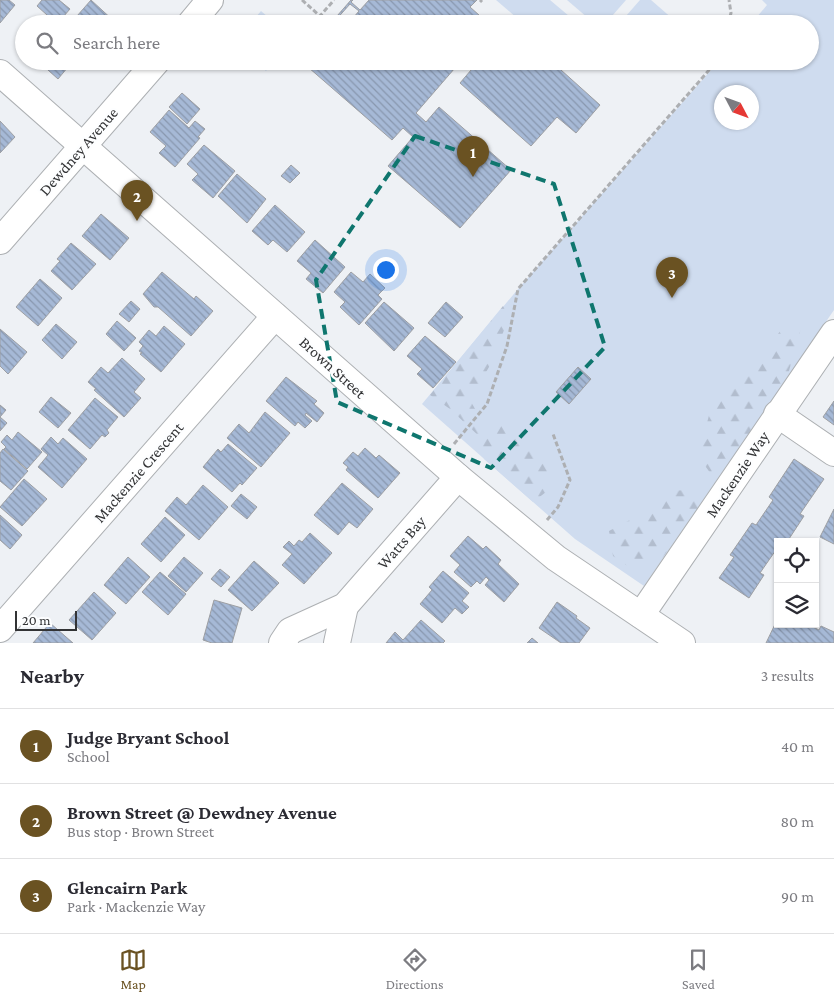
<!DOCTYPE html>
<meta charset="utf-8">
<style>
body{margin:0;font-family:"Crimson Pro",serif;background:#f2f2f3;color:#2b2b33}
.controls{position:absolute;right:15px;bottom:15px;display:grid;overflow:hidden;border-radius:0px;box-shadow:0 1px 4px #0004}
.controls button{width:45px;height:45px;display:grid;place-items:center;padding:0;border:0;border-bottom:1px solid #e1e1e2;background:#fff;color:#2b2b33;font:25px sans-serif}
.compass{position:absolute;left:714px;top:85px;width:45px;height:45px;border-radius:50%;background:#fff;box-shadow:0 1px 4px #0004;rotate:131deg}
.scale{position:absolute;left:15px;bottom:12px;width:62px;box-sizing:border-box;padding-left:5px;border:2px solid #323335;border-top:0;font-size:14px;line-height:18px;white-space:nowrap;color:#323335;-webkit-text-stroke:4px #fdfeff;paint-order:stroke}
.you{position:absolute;left:385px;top:269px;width:18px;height:18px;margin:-12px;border:4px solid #fff;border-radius:50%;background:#1a73e8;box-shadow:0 0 0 8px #1a73e833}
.badge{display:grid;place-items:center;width:32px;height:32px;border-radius:50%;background:#6a5222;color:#fff;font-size:16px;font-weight:700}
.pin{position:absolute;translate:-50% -41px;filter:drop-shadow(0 1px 2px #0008)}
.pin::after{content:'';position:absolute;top:26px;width:18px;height:15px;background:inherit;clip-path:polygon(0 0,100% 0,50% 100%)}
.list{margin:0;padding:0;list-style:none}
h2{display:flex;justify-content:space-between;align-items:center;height:65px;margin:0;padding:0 20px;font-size:21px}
h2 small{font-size:16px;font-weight:400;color:#7c7c81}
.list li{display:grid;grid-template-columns:32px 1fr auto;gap:15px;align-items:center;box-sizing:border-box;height:75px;padding:0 20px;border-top:1px solid #e1e1e2}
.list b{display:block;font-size:19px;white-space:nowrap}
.list p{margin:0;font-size:16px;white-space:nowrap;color:#7c7c81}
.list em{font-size:16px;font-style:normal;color:#7c7c81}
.icon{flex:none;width:28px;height:28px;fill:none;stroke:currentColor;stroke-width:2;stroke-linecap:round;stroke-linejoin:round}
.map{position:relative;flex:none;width:834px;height:643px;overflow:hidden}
.search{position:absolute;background:#fff;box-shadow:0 1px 4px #0004;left:15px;right:15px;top:15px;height:55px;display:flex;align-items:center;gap:12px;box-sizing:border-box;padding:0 18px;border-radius:28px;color:#7c7c81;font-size:19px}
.sheet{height:290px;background:#fff}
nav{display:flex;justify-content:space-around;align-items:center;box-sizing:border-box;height:70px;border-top:1px solid #e1e1e2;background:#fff;font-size:14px;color:#7c7c81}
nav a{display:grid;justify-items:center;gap:2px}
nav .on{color:#6a5222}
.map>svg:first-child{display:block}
.green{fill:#cfdcef;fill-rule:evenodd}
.forest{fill:url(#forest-firs)}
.building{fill:url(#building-back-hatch);stroke:#9d9fa3}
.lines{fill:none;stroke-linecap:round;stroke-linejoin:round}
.minor-casing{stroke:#adb0b3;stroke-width:28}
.path{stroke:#adafb2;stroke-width:3;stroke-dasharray:5 2.5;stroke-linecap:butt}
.minor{stroke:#fff;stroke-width:26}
.marked{fill:none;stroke:#0f766e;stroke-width:4;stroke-dasharray:10 6;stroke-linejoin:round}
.labels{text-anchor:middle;stroke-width:5;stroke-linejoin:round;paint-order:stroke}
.street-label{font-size:16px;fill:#323335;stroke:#fdfeff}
</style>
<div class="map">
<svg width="834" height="643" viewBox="0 0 834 643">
<defs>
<pattern id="forest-firs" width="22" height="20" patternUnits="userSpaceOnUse" patternTransform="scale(1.25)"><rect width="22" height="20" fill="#cfdcef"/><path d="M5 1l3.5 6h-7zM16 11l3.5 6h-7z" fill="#b2bdce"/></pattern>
<pattern id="building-back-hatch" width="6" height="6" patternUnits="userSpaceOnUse" patternTransform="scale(1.25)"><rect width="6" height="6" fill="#a6b9d6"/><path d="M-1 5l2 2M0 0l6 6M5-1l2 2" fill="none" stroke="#8897ae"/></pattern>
</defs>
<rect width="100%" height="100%" fill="#eef1f5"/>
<g class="green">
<path d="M496,0H550L569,16L562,24H524Z"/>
<path d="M567,0H626L605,24H595Z"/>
<path d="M640,0H651L674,20L671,24H619Z"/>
<path d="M762,0H834V310L644,586L575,539L422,404L518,289L719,61H810V24H751L767,5ZM722,92H752V122H722Z"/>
<path d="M261,11L276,24H250Z"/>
<path d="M254,61H274L266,71Z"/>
</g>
<g class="forest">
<path d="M503,306L509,318L489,367L470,400L483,423L513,425L528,446L554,472L546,492L533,502L484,459L480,437L450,409L430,395Z"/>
<path d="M801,328L787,378L716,481L698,456L711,408L752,369L781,330Z"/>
<path d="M689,490L700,505L663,557L635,571L613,556L609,531L643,513L664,491Z"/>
</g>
<g class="building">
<path d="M0,0H9L15,5L0,23Z"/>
<path d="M42,0H59L70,9L57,24L37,6Z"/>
<path d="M91,0L115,22L113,24H70Z"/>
<path d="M351,0H353L351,2L360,10L369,0H477L470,7L489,24H348L359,11L350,4L334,22L335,24H330Z"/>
<path d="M38,61H73L58,79Z"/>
<path d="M301,61H461L416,113L426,122L439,107L511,170L460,228L388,166L413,137L403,128L392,140Z"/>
<path d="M475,61H551L600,105L576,133L557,117L531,146L460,83L477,63Z"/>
<path d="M182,93L200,109L187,124L169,107Z"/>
<path d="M169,110L189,128L195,121L205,129L198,137L200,138L175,167L159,153L166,146L150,132Z"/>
<path d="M0,121L15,137L0,153Z"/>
<path d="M204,145L235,171L213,198L192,180L198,174L187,164Z"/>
<path d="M291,165L300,173L290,183L281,176Z"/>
<path d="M237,174L266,199L247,223L218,196Z"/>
<path d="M275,205L305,232L287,252L273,240L268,245L252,231Z"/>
<path d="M101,214L129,238L110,260L82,236Z"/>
<path d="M315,240L345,267L323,293L306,279L311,273L297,261Z"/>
<path d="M71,243L96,264L72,290L51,271L60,261L57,259Z"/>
<path d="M162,272L194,299L196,296L213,311L191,336L158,307H154L143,294Z"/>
<path d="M351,272L363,282L370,274L385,288L378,295L382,299L359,325L340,307L345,302L334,292Z"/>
<path d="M40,279L62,298L38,326L16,307Z"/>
<path d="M131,301L140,309L129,322L119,314Z"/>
<path d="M384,302L414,328L394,351L365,323Z"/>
<path d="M446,302L463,317L445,337L428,323Z"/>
<path d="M117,321L136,338L124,351L106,334Z"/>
<path d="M56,324L77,342L62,359L42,340Z"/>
<path d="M164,326L185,344L161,372L140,354L142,353L139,351L143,346L139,342L149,330L156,336Z"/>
<path d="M0,329L27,352L8,374L0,366Z"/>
<path d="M425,336L456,362L433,388L417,374L422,369L407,356Z"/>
<path d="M122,358L145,379L134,392L141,398L124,417L94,390L96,389L88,382L101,367L108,373Z"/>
<path d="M578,367L591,379L569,404L556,392Z"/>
<path d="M286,377L317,401L314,404L324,413L317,422L306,413L305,415L312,421L305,428L298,422L295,426L266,401Z"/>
<path d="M51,397L71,413L58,428L39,412Z"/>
<path d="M95,398L118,417L107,430L109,433L105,437L102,435L90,449L68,430Z"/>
<path d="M834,401V425L823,417Z"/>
<path d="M0,405L6,410L0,417L7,423L0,431Z"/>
<path d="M265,412L290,433L261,467L227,438L239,424L249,433Z"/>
<path d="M18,432L42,452L27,469L4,449L6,447L1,442L7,435L12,440Z"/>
<path d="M51,437L58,444L63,438L87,459L62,488L38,467L48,455L41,449Z"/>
<path d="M228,444L257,468L242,485L240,483L232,492L203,467L218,449L221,452Z"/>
<path d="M365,448L376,458L379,455L400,473L378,498L346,470L348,467L343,463L353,452L358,456Z"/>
<path d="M3,449L28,471L11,490L0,481V453Z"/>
<path d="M794,459L824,479L800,514L804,516L787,542H778V547L760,573L764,575L749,598L719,578L734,557L730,555L752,523L756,525L773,500L769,497Z"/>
<path d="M24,479L47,499L22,526L0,507Z"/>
<path d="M342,483L373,509L357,528L349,522L338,535L314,515Z"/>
<path d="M203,485L228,507L199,540L165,511L177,497L186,505Z"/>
<path d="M241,494L257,507L247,519L231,506Z"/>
<path d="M834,509V544L820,537Z"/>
<path d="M0,515L22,535L10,549L0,540Z"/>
<path d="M165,517L185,535L161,562L141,544Z"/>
<path d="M310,533L332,553L304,584L282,565L292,554L283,547L289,541L294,546L299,540L302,542Z"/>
<path d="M468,536L483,549L486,546L501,560L498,564L519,584L504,602L485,585L489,580L486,577L480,584L477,581L471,587L454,572L460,565L450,556Z"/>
<path d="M128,557L150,577L126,604L104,585Z"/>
<path d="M184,557L203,573L186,592L168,576Z"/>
<path d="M254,561L279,583L252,611L228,590Z"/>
<path d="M220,569L230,577L221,587L211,579Z"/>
<path d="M443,571L469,593L462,601L469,607L462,614L455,608L442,623L420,604L432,590L429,587Z"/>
<path d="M160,572L186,594L168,615L142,592Z"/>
<path d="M94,592L116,613L92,640L69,620Z"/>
<path d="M214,600L242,608L232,643H212L203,640Z"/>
<path d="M557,602L577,616L576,618L590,628L579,643H561L539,628Z"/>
<path d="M778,618V624H807L819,630L821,626L834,632V643H766Z"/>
<path d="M421,620L445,641L443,643H386L395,632L403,640Z"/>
<path d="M50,623L73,643H33Z"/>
<path d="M532,638L538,643H527Z"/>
</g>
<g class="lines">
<g class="minor-casing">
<g id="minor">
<path d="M190,24L210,0"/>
<path d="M0,73L458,477L556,558L682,643"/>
<path d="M0,241L157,61"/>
<path d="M777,414L834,453"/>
<path d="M641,615L834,333"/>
<path d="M0,629L275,316"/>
<path d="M282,643L290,631L345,606L458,477"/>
<path d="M337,643L345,606"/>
</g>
</g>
<g class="path">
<path d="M302,0L320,16L334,0"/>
<path d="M480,2L482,0"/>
<path d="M320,16L330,24"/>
<path d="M728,24L731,13L729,0"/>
<path d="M454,444L487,404L507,346L518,289L717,61"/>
<path d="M547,520L558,507L570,480L553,434"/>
</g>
<use href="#minor" class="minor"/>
</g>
<path class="marked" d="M415,136L554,184L605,347L491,468L337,402L316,280Z"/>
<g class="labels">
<g class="street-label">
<text transform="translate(78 151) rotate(-49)" y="6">Dewdney Avenue</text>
<text transform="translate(333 367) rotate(42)" y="6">Brown Street</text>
<text transform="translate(138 472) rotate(-49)" y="6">Mackenzie Crescent</text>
<text transform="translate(737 474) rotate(-56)" y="6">Mackenzie Way</text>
<text transform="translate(401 542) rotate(-49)" y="6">Watts Bay</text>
</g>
</g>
</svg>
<div class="controls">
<button><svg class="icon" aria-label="locate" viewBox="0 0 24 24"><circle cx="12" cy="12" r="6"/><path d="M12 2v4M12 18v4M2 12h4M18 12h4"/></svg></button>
<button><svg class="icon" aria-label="layers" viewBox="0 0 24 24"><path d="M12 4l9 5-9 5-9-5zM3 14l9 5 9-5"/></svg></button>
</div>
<svg class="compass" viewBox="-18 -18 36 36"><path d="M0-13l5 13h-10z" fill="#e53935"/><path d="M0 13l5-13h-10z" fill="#7c7c81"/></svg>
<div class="scale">20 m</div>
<div class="you"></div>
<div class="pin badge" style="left:473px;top:177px">1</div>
<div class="pin badge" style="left:137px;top:221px">2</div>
<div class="pin badge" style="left:672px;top:298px">3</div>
<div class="search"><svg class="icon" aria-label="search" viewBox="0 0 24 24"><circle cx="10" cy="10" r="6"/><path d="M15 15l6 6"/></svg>Search here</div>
</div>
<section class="sheet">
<h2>Nearby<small>3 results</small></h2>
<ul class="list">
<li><span class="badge">1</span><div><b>Judge Bryant School</b><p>School</p></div><em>40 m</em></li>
<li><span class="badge">2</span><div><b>Brown Street @ Dewdney Avenue</b><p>Bus stop · Brown Street</p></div><em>80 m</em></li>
<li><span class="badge">3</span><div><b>Glencairn Park</b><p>Park · Mackenzie Way</p></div><em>90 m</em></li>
</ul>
</section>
<nav>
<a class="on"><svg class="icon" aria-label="map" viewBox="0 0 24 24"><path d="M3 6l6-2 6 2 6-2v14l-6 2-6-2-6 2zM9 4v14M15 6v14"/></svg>Map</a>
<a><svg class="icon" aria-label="directions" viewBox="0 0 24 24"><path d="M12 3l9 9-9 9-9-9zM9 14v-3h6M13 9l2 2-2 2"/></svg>Directions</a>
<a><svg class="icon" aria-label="saved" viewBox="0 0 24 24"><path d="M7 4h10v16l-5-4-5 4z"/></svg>Saved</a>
</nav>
